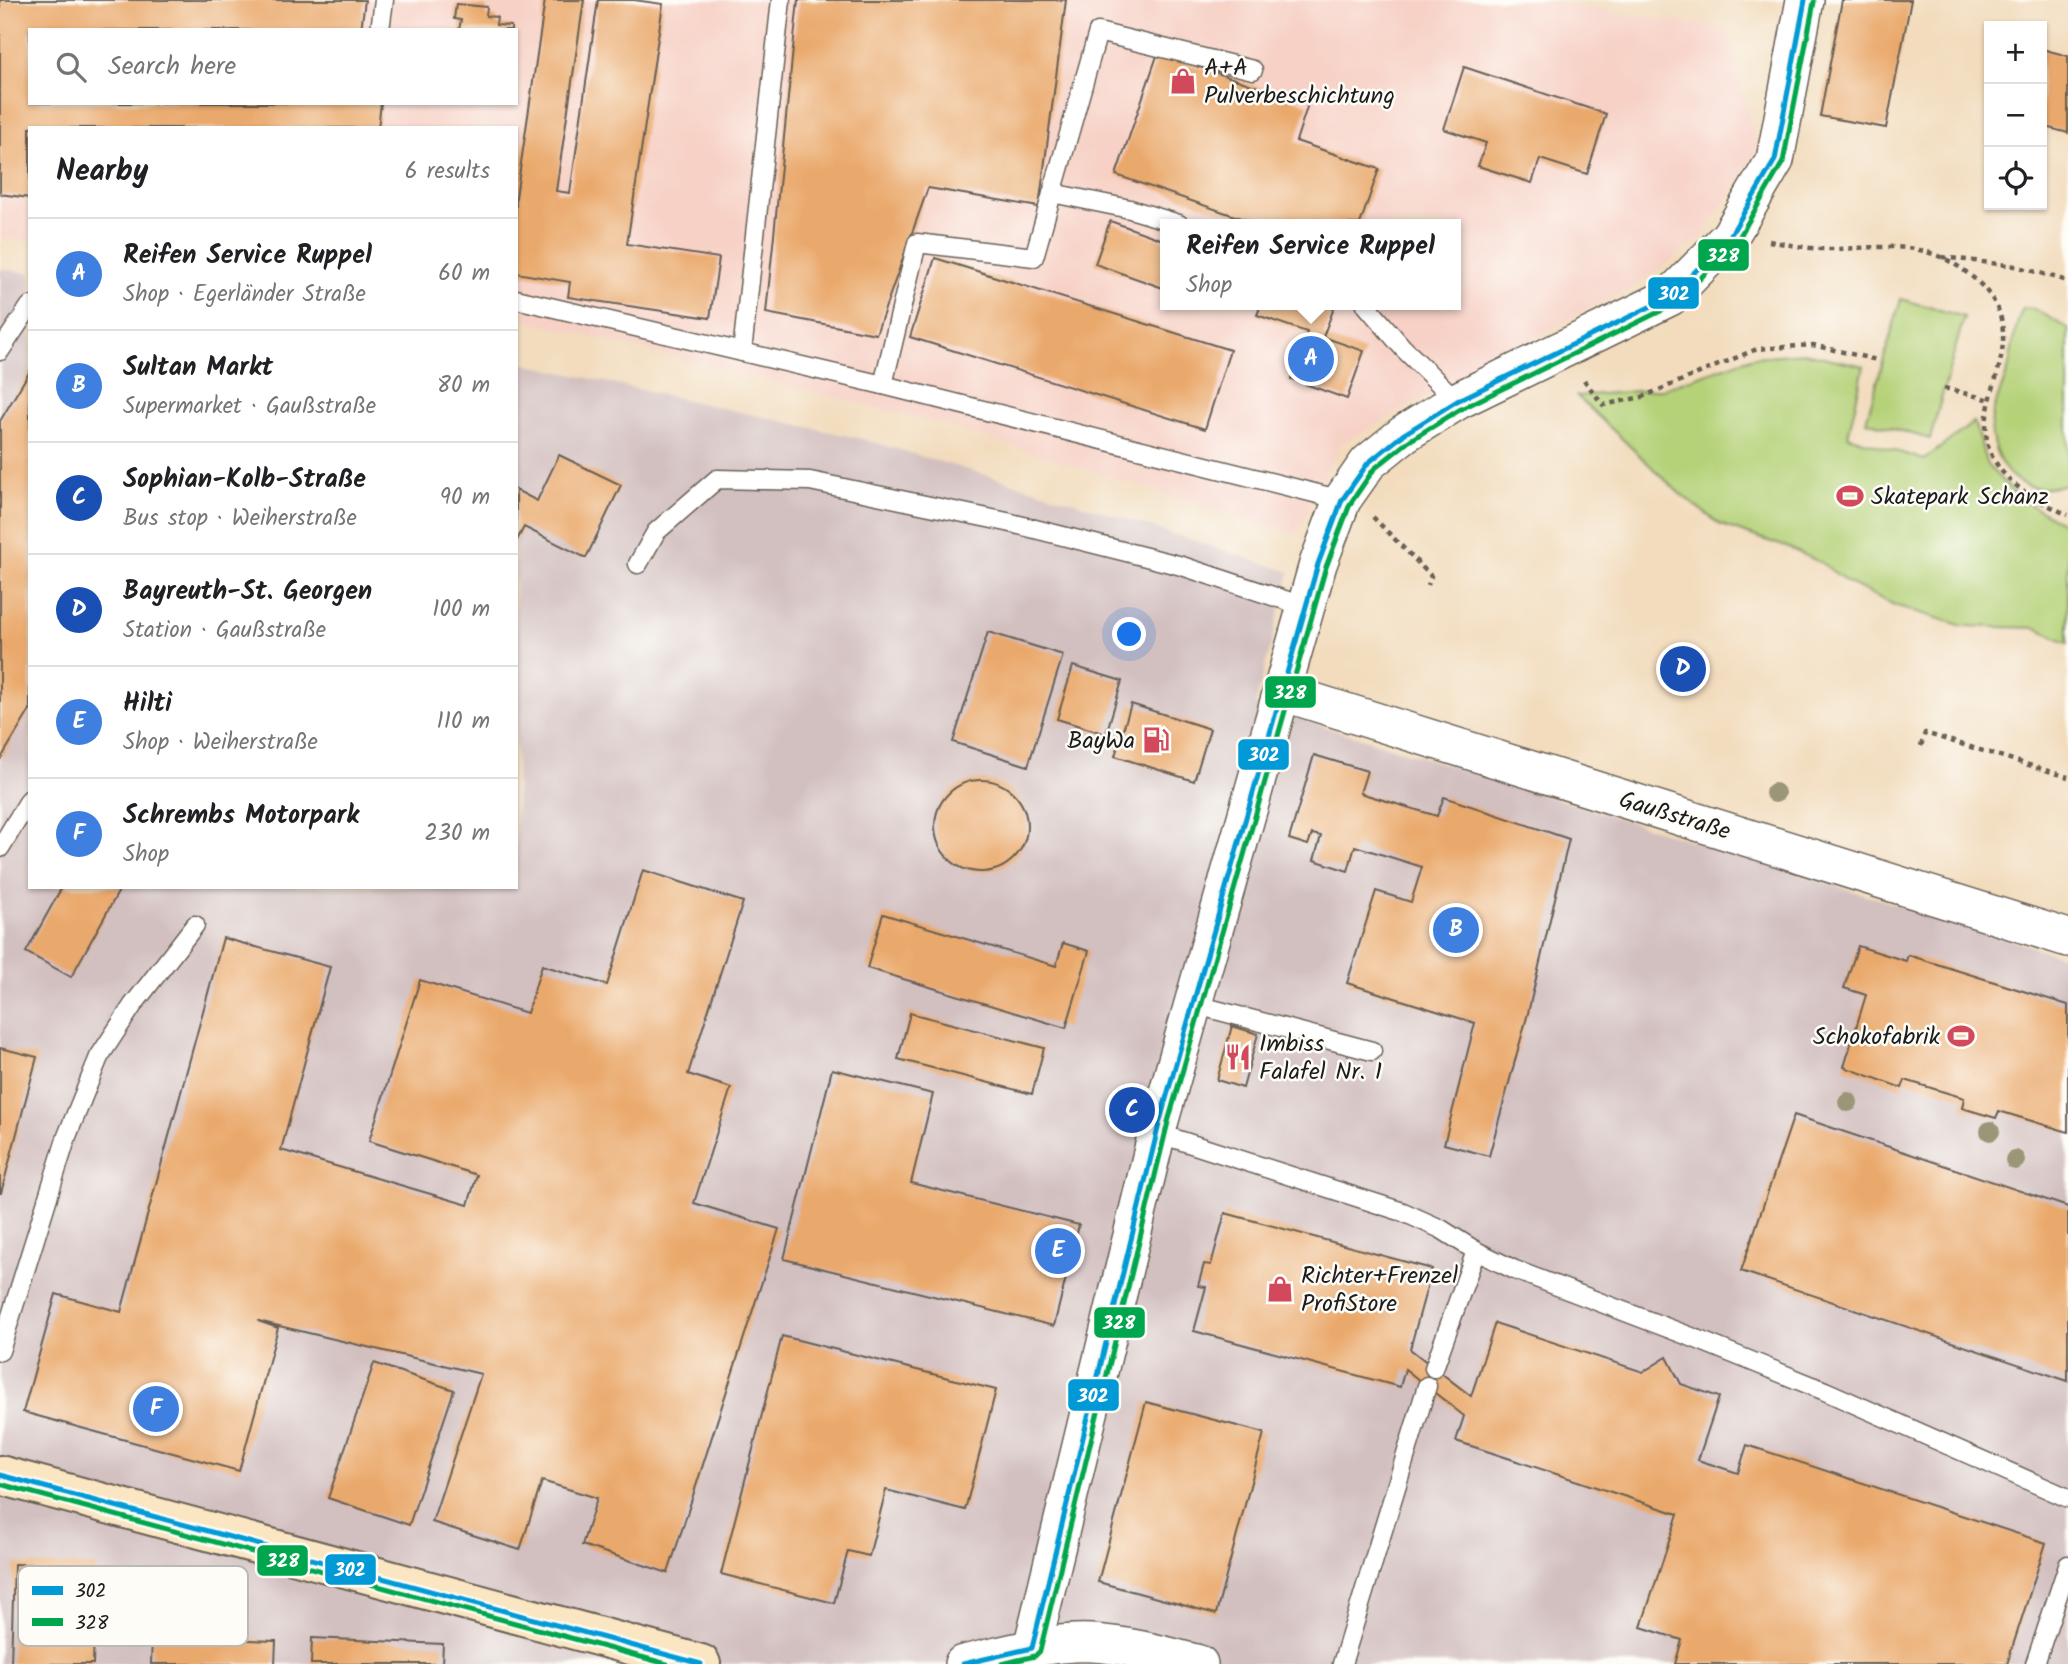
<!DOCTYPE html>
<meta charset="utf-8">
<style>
body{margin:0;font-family:Kalam,sans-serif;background:#f2f2f2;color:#202124}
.controls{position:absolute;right:21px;top:21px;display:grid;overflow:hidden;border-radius:0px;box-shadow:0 2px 5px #0004}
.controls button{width:63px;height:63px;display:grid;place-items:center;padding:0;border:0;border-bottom:2px solid #e0e0e0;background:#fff;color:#202124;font:35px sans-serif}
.you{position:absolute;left:1130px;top:635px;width:24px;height:24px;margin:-18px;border:5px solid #fff;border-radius:50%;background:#1a73e8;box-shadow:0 0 0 10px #1a73e833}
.badge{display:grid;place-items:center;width:46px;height:46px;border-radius:50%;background:#d1495b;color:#fff;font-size:23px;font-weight:700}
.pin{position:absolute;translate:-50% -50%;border:4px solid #fff;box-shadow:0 2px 7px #0006}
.popup{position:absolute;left:1160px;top:219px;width:301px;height:91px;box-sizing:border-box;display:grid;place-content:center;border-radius:0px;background:#fff;filter:drop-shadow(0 2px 5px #0005);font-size:23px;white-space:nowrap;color:#757577}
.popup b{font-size:26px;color:#202124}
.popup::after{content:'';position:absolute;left:50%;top:100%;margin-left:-14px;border:14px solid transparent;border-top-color:#fff}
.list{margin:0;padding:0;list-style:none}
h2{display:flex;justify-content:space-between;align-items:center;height:91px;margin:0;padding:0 28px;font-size:30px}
h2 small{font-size:23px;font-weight:400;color:#757577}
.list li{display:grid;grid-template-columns:46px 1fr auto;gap:21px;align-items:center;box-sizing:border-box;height:112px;padding:0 28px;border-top:2px solid #e0e0e0}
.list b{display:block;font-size:26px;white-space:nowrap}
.list p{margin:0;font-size:23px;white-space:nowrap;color:#757577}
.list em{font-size:23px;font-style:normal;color:#757577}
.icon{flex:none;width:38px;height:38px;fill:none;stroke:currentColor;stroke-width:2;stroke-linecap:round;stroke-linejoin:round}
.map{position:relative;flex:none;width:2068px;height:1664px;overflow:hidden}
.search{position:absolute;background:#fff;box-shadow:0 2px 5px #0004;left:28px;top:28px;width:490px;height:77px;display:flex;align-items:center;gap:18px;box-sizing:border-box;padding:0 24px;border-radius:0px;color:#757577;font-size:26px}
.panel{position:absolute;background:#fff;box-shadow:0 2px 5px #0004;left:28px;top:126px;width:490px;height:763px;border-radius:0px}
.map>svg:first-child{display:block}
.built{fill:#f7d1c6;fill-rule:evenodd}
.industrial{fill:#d2bfbf}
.green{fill:#b6d279;stroke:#69774a;stroke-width:2}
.building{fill:#eaa96c}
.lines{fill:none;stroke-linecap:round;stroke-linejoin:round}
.lane-casing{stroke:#675f54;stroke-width:21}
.street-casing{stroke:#675f54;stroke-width:40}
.secondary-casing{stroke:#675f54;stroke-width:42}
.path{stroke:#675f54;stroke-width:4.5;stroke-dasharray:5 5;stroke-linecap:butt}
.lane{stroke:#fff;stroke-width:18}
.street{stroke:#fff;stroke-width:37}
.secondary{stroke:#fbe6c3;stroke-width:38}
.bus-1-casing{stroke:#fdfcf7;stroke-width:10}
.bus-2-casing{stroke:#fdfcf7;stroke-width:10}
.bus-1{stroke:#019ad6;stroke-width:5}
.bus-2{stroke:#00a64d;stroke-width:5}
.tree{fill:#9a9677}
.labels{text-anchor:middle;stroke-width:5;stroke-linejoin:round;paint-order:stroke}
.poi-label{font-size:24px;fill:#1c1c1c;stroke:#fdfcf7;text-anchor:start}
.street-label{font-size:24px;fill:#1c1c1c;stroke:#fdfcf7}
.key{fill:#fdfcf7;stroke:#bab9b5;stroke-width:2}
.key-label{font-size:19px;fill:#1c1c1c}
.line-badge{stroke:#fdfcf7;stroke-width:2.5}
.badge-label{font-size:19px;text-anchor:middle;font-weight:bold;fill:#fff}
</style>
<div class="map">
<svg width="2068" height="1664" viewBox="0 0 2068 1664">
<rect width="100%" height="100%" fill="#fdfcf7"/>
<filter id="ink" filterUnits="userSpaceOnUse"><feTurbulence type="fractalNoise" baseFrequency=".0143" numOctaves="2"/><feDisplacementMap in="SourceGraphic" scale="14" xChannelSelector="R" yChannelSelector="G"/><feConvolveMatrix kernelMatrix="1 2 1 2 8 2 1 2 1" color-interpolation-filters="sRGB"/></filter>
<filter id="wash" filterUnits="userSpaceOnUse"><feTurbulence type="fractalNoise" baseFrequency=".00686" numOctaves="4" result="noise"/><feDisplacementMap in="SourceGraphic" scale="28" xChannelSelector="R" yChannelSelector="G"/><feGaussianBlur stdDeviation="1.57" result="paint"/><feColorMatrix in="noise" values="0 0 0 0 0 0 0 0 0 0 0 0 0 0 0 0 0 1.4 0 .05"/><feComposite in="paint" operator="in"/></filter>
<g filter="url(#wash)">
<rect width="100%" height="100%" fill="#f2dcbd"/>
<path class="built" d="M0,0H1536L1726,29L1758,149L1703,236L1646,279L1493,359L1339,445L1296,535L941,424L516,318V128H30V241L0,238ZM30,30H516V103H30ZM1166,224H1456V305H1166Z"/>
<path class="industrial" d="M0,269L30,273V887H516V362L862,439L1037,490L1290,572L1255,705L2068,958V1664H0Z"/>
<g class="green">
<path d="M1901,299L1964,317L1930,439L1866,421Z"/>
<path d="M2023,308L2034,309L2068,328V483C2024,500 1995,472 1991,428C1990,412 2005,383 2009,366C2013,345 2014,327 2023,308Z"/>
<path d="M1805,353L1864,366L1848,436L1924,460L1974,422L1987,465L2020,499L2068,526V643L2036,628L1963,626L1894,605L1847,582L1820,562L1789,548L1719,524L1678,492L1577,396L1662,389L1754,357Z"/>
</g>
<g id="blocks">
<g class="building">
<path d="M0,0H365L361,30H30V103H381L378,128H30V198L0,194Z"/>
<path d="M545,0H584L556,191L570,193L598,0H634L663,4L627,244L719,258L710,318L568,297L570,282L516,273V197Z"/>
<path d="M798,0H1066L1039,207L928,188L876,334L766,313Z"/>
<path d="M1842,0H1911L1886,128L1820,116Z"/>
<path d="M456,4L487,7L486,16L497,17L496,25L511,26V30H459L461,20L454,19Z"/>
<path d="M2042,49L2068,56V133L2042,126Z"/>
<path d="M1158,53L1308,104L1296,141L1379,169L1360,224H1258L1116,175Z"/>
<path d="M1464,67L1606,114L1587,174L1540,159L1532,183L1478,166L1486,143L1444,129Z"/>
<path d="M1110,221L1166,241V289L1095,264Z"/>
<path d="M935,258L1230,350L1205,429L910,337Z"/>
<path d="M1261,305H1335L1323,337L1364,351L1347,399L1291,379L1307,332L1257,315Z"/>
<path d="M30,371V710L0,760V421Z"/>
<path d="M559,455L621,485L586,558L524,527L516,542V490L537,501Z"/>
<path d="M988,632L1063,655L1028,766L953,742Z"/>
<path d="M1073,666L1122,681L1106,734L1057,719Z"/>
<path d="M1131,704L1210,729L1194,781L1115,756Z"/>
<path d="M1314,755L1367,771L1360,793L1437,816L1444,797L1569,839L1528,1013L1489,1156L1444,1144L1475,1023L1347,983L1376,891L1411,902L1422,867L1355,846L1348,871L1314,860L1321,836L1312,834L1308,845L1289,839Z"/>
<circle cx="981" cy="826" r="46"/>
<path d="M643,870L743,902L688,1074L731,1088L694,1203L779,1229L668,1573L582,1545L597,1498L542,1481L520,1550L432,1522L481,1374L258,1321L278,1328L239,1471L23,1412L56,1294L121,1312L223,938L330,967L281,1150L468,1205L477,1175L369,1141L420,980L527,1013L542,965L607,985Z"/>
<path d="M62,887H121L71,977L26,952Z"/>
<path d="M883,914L1056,966L1063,943L1089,951L1066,1028L867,968Z"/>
<path d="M1858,946L1906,961L1908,955L2068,1005V1132L1999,1111L1996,1118L1962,1108L1964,1098L1905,1080L1902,1088L1844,1067L1866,995L1844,988Z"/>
<path d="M910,1013L1044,1048L1032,1094L898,1059Z"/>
<path d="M1232,1026L1258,1034L1243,1088L1217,1080Z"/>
<path d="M0,1048L37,1057L1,1193H0Z"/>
<path d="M832,1069L933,1094L911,1183L1079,1225L1054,1326L784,1259Z"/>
<path d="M1794,1115L2068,1207V1381L1741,1271Z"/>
<path d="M1225,1213L1432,1269L1410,1349L1471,1396L1495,1323L1643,1372L1667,1357L1681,1384L1719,1397L1698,1460L1738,1473L1747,1445L2046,1543L2007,1664H1675L1682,1640L1641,1627L1678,1514L1456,1441L1464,1416L1405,1369L1400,1387L1194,1331L1206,1287L1198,1286L1204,1264L1211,1265Z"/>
<path d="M782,1336L996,1390L965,1510L886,1490L869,1556L848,1551L834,1603L721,1574Z"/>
<path d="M374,1363L454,1390L409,1525L328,1498Z"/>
<path d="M1146,1402L1264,1433L1216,1614L1098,1582Z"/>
<path d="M14,1564L96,1566L93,1664H11Z"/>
<path d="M152,1637L276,1641L275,1664H151Z"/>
<path d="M312,1638L443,1644L442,1664H311Z"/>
</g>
</g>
</g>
<g filter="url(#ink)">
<use href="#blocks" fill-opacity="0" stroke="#675f54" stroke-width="2"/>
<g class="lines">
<g class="lane-casing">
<g id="lane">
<path d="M380,30L384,0"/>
<path d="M1052,193L1130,209L1179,224"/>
<path d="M516,299L883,385L1342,500"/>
<path d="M1366,305L1403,348L1457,401"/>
<path d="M0,351L30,306"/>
<path d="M742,352L781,0"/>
<path d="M883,385L917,243L1034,257L1098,32L1253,70"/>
<path d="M638,564L656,532L717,479L810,481L1007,522L1182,566L1306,607"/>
<path d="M0,848L30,799"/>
<path d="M1193,1004L1372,1051"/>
<path d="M1157,1133L1403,1212L1441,1229L1476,1251L1515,1270L1694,1338L1825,1391L2068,1498"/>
<path d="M0,1351L67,1136L99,1057L133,1005L195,925"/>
<path d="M1434,1368L1476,1251"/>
<path d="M1342,1664L1427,1386"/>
<path d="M2035,1664L2068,1565"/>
</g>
</g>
<g class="street-casing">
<g id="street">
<path d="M1282,692L2068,938"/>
<path d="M1032,1648L1160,1120L1318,564L1342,500L1368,463L1404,434L1457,401L1670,297L1730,236L1775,160L1805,0"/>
<path d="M963,1664C1005,1655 1048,1641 1092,1643C1128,1645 1164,1655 1199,1664"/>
</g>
</g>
<g class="secondary-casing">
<path id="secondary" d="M0,1475L701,1664"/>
</g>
<g class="path">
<path d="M1769,241C1786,244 1804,248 1822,249C1859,250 1897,241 1933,254C1949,259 1966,271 1978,282C2042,342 1959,407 1996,463C2012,489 2041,502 2068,515"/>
<path d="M1942,257L2015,266L2068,281"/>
<path d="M1584,380L1603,405L1642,397L1757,349L1813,345L1877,360"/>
<path d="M1944,388L1991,400"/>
<path d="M1373,517L1431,576L1428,585"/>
<path d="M1921,746L1925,733L2068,777"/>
</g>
<use href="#lane" class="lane"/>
<use href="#street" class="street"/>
<use href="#secondary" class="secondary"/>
<g class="bus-1-casing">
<g id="bus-1">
<path d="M0,1475L701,1664"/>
<path d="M963,1664L1032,1648L1160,1120L1318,564L1342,500L1368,463L1404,434L1457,401L1670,297L1730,236L1775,160L1805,0"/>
</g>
</g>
<g class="bus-2-casing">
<g id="bus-2">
<path d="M0,1484L667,1664"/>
<path d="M1002,1664L1035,1656L1040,1651L1168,1122L1326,567L1350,504L1374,469L1409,441L1461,409L1675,304L1737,241L1783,162L1814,2"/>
</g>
</g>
<use href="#bus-1" class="bus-1"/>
<use href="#bus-2" class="bus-2"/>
</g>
<g class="tree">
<circle cx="1775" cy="793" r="10"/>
<circle cx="1848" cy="1102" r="10"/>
<circle cx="1990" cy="1131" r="10"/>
<circle cx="2015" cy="1160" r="10"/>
</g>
</g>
<defs>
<g id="shop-bare" transform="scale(2.1)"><path d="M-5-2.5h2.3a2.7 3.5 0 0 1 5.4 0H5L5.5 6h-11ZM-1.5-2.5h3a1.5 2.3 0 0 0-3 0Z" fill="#d1495b" stroke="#fdfcf7" stroke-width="2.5" paint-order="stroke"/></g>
<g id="stadium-bare" transform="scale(2.1)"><path d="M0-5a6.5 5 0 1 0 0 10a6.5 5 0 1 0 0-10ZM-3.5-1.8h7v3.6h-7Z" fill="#d1495b" stroke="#fdfcf7" stroke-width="2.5" paint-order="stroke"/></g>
<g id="fuel-bare" transform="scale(2.1)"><path d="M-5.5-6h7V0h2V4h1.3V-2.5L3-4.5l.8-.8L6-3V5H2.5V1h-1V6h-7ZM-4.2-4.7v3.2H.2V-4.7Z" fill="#d1495b" stroke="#fdfcf7" stroke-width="2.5" paint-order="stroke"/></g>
<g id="restaurant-bare" transform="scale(2.1)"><path d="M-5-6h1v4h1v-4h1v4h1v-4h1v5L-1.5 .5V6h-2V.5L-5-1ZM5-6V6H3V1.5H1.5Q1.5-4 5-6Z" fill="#d1495b" stroke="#fdfcf7" stroke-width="2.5" paint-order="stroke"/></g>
</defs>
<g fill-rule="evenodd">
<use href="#shop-bare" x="1183" y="81"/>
<use href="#stadium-bare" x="1850" y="496"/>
<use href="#fuel-bare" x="1156" y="740"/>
<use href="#stadium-bare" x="1961" y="1036"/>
<use href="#restaurant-bare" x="1238" y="1057"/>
<use href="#shop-bare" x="1280" y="1289"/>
</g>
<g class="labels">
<g class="poi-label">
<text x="1204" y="75">A+A<tspan x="1204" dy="28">Pulverbeschichtung</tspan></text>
<text x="1871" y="504">Skatepark Schanz</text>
<text x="1135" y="748" text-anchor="end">BayWa</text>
<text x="1940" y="1044" text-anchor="end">Schokofabrik</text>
<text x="1259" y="1051">Imbiss<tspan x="1259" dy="28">Falafel Nr. 1</tspan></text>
<text x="1301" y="1283">Richter+Frenzel<tspan x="1301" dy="28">ProfiStore</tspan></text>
</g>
<g class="street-label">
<text transform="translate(1675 815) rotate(17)" y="8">Gaußstraße</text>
</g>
</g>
<rect x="18" y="1566" width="230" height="80" rx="10" class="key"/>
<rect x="32" y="1586" width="31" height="9" fill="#019ad6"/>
<rect x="32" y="1618" width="31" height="8" fill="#00a64d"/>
<g class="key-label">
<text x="75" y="1597">302</text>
<text x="75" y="1629">328</text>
</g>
<g class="line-badge">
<rect x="1697" y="238" width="53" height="34" rx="7" fill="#00a64d"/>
<rect x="1647" y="276" width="53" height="34" rx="7" fill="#019ad6"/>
<rect x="1264" y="675" width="53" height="34" rx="7" fill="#00a64d"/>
<rect x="1237" y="738" width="53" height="33" rx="7" fill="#019ad6"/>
<rect x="1093" y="1306" width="53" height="33" rx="7" fill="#00a64d"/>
<rect x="1067" y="1378" width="53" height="34" rx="7" fill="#019ad6"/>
<rect x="256" y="1544" width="53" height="33" rx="7" fill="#00a64d"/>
<rect x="324" y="1553" width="53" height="33" rx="7" fill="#019ad6"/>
</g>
<g class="badge-label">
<text x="1723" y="262">328</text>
<text x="1674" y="300">302</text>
<text x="1290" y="699">328</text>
<text x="1264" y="761">302</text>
<text x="1119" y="1329">328</text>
<text x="1093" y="1402">302</text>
<text x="283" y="1567">328</text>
<text x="350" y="1576">302</text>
</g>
</svg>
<div class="controls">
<button>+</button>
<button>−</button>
<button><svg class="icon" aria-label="locate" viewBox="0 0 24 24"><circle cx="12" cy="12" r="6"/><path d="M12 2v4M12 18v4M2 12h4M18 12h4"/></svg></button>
</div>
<div class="you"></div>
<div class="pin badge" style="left:1311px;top:359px;background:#3f7fe0">A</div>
<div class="popup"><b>Reifen Service Ruppel</b>Shop</div>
<div class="pin badge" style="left:1456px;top:930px;background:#3f7fe0">B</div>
<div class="pin badge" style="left:1132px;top:1110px;background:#1a4fb4">C</div>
<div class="pin badge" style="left:1683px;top:669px;background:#1a4fb4">D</div>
<div class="pin badge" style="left:1058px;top:1251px;background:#3f7fe0">E</div>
<div class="pin badge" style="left:156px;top:1409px;background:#3f7fe0">F</div>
<div class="search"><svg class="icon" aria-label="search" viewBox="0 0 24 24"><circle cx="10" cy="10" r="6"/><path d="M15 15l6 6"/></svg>Search here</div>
<section class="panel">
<h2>Nearby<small>6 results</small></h2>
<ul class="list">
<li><span class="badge" style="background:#3f7fe0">A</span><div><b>Reifen Service Ruppel</b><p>Shop · Egerländer Straße</p></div><em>60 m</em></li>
<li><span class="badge" style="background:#3f7fe0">B</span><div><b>Sultan Markt</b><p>Supermarket · Gaußstraße</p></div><em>80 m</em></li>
<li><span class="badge" style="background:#1a4fb4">C</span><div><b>Sophian-Kolb-Straße</b><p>Bus stop · Weiherstraße</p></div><em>90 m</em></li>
<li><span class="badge" style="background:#1a4fb4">D</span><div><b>Bayreuth-St. Georgen</b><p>Station · Gaußstraße</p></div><em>100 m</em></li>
<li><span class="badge" style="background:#3f7fe0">E</span><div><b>Hilti</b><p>Shop · Weiherstraße</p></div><em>110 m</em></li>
<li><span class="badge" style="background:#3f7fe0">F</span><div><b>Schrembs Motorpark</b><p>Shop</p></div><em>230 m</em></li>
</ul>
</section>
</div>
